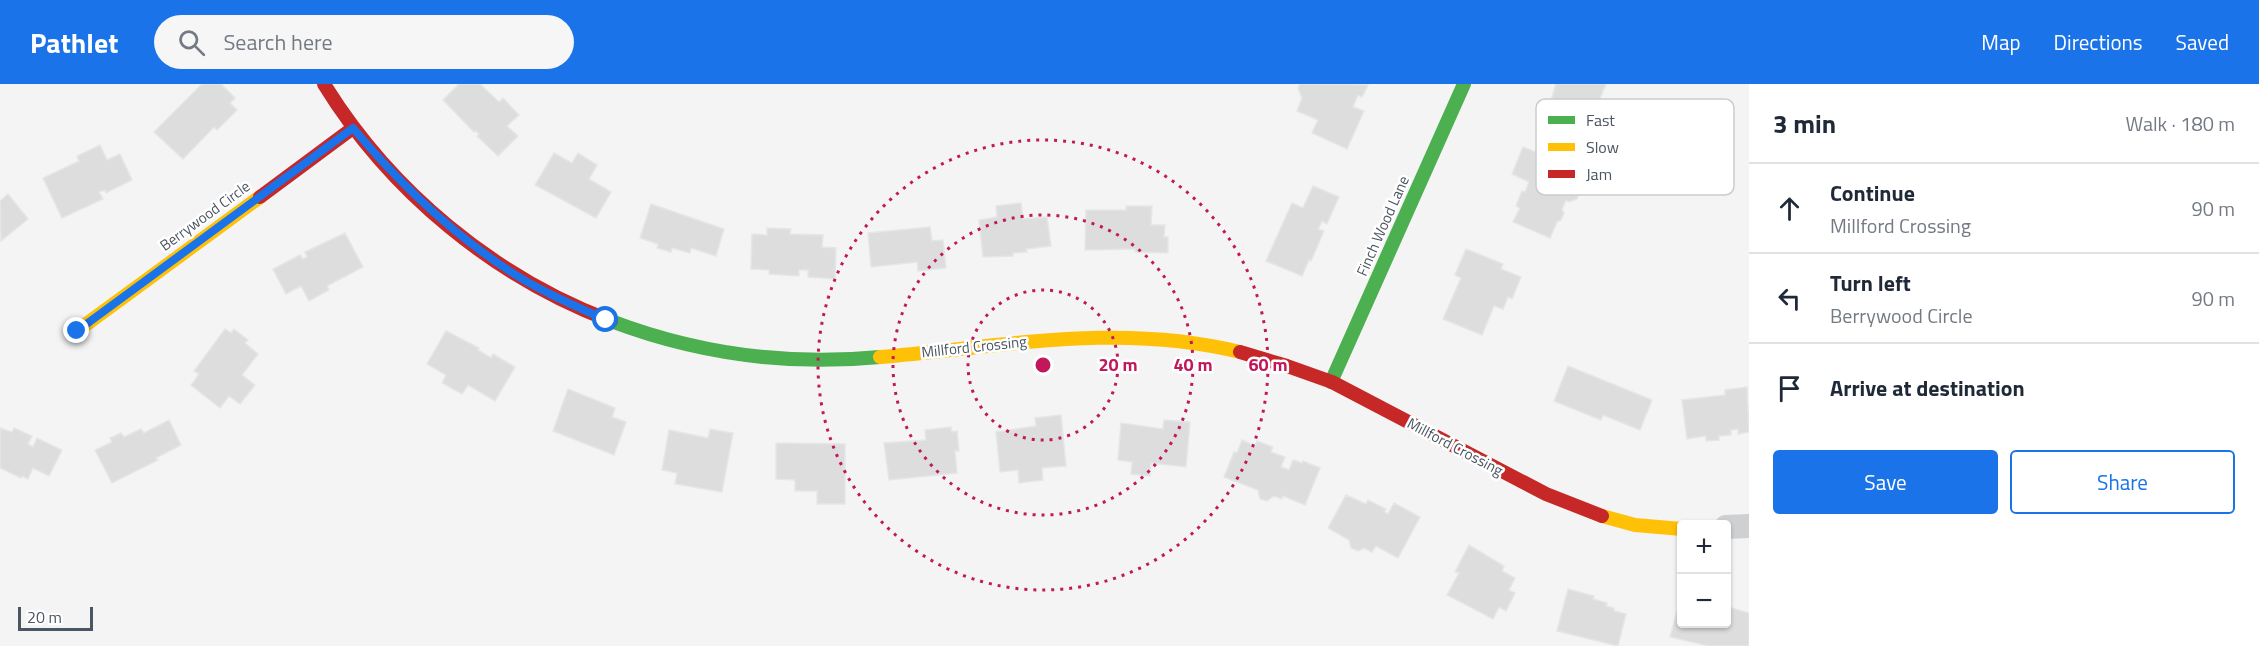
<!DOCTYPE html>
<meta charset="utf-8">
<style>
body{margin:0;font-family:"Titillium Web",sans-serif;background:#f6f6f7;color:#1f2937}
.controls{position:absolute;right:18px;bottom:18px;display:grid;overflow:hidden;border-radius:6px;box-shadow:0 2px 4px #0004}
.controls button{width:54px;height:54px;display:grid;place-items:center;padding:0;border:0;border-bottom:2px solid #e0e1e3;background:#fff;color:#1f2937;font:30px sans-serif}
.scale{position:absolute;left:18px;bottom:15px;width:75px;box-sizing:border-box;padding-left:6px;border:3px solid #4a5661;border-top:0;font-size:16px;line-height:21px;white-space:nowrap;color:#4a5661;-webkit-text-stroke:4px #fff;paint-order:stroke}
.stop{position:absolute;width:18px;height:18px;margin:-14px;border:4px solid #1a73e8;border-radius:50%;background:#fff}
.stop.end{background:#1a73e8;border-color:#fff;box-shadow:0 2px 6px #0008}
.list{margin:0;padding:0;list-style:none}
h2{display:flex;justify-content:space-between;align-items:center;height:78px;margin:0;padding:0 24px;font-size:26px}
h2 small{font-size:20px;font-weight:400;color:#747a83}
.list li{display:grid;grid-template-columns:39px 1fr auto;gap:18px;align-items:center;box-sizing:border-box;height:90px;padding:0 24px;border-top:2px solid #e0e1e3}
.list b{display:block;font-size:22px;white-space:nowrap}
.list p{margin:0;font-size:20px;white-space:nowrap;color:#747a83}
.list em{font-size:20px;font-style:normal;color:#747a83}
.actions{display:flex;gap:12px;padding:18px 24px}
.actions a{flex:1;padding:14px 0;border:2px solid #1a73e8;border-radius:6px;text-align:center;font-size:21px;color:#1a73e8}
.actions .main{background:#1a73e8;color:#fff}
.icon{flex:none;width:33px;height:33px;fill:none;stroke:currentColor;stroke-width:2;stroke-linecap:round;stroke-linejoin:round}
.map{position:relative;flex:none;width:1749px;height:562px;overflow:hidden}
header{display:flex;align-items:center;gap:36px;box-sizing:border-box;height:84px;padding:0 30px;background:#1a73e8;color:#fff}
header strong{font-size:28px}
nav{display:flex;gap:33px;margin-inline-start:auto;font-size:21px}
.search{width:420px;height:54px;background:#f6f6f7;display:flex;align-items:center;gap:15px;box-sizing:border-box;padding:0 21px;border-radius:33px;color:#747a83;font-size:22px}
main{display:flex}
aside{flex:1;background:#fff}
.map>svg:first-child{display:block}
.building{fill:#ddddde;stroke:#e5e6e7;stroke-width:1.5}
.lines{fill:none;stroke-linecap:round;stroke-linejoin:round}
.street{stroke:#ced0d2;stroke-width:24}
.fast{stroke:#4caf50;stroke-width:14}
.slow{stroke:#ffc107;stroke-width:14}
.jam{stroke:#c62828;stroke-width:14}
.route{stroke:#1a73e8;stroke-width:8}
.ring{fill:none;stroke:#c2185b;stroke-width:3;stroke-dasharray:3 6}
.labels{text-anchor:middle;stroke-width:5;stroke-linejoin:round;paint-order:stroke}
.street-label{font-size:15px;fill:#4a5661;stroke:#fff}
.key{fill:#fff;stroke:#c9ccd0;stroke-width:1.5}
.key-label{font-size:16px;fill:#4a5661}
.centre{fill:#c2185b;stroke:#fff;stroke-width:3}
.ring-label{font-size:18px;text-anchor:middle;font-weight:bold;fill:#c2185b;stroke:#fff;stroke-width:5;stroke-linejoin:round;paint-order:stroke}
</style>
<header>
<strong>Pathlet</strong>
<div class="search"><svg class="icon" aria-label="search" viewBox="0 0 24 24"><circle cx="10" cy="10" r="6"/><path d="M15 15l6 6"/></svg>Search here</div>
<nav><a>Map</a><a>Directions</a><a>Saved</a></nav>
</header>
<main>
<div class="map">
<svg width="1749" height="562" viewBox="0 0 1749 562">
<rect width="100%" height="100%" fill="#f4f4f4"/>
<g class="building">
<path d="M202,0H221L235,14L230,19L237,26L217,46L214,43L183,75L154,48Z"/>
<path d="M459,0H480L499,18L503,14L519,31L507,42L518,52L498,72L477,52L479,50L476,47L474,48L443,16Z"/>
<path d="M1300,0L1368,1L1362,13L1358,11L1353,23L1364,27L1347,65L1312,49L1318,36L1297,27L1302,14L1298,4Z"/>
<path d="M1556,0H1606L1591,36L1550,20Z"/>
<path d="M100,61L107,76L120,70L132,96L106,109L105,106L99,108L103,115L62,134L43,94L79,77L77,72Z"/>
<path d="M1523,63L1548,73L1552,65L1568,72L1560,90L1578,98L1581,106L1577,115L1569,118L1566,116L1562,125L1564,129L1561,136L1557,138L1550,154L1513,138L1520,124L1516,122L1522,107L1525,108L1529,98L1512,90Z"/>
<path d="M554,69L572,79L578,69L597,81L589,95L611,108L596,134L535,101Z"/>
<path d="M1313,102L1339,113L1327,140L1322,137L1318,145L1324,147L1311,177L1309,176L1302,192L1266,177L1292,119L1303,124Z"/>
<path d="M8,110L28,135L1,157L0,117Z"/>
<path d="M1021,119L1023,135L1047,133L1051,162L1026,165L1027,168L1013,169V172L983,173L979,136L997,133L996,122Z"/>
<path d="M651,120L724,145L716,172L691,164L690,169L672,164L671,168L657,164L658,160L640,154Z"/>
<path d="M1126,122H1152L1151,141H1165L1164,153H1168V169L1135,168V165L1085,166L1086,126H1126Z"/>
<path d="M930,143L932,157L943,156L946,184L918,187L917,178L871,183L868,149Z"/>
<path d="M767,144L791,145L790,150L823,151L822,163L836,164L835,195L808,193V186H799V192L769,190V186L751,185L752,150L767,151Z"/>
<path d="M345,149L363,183L327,202L329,206L309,217L301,202L286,210L273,185L300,171L303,175L307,173L305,168Z"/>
<path d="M1466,165L1503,180L1501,185L1521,193L1512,215L1508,213L1503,225L1494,222L1482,251L1443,235L1461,194L1455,191Z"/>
<path d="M225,245L231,249L234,245L248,256L245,259L258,270L242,291L255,301L240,320L229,312L220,324L191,301L199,290L194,287Z"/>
<path d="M446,247L479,264L478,266L491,274L493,270L515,283L495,317L468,301L462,310L442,299L446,291L427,280Z"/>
<path d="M1568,282L1652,316L1640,346L1603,331L1601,336L1554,317Z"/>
<path d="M1747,303L1749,348L1738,350V345L1731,346V351L1719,352V356L1706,357V352L1687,355L1682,316L1725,311V306Z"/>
<path d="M568,305L615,324L612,333L626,338L614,371L553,347Z"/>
<path d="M1061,331L1066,382L1042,384L1043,396L1019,399L1018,386L1000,388L996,348L1036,342L1035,334Z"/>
<path d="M169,336L181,361L156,374L158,376L112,399L95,366L112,358L110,354L121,349L124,353L141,345L144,349Z"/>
<path d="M1164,336L1190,338L1186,383L1151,379L1150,392L1131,390L1132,378L1118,376L1121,339L1163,345Z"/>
<path d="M951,343L952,348L957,347L959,367H955L957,389L889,396L884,359L926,356L925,346Z"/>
<path d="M0,344L12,348L14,344L32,352L28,360L33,363L37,354L62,366L49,392L33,384L28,395L22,392L21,394L0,384Z"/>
<path d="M710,345L733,349L722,408L675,400L677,389L662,386L669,346L708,354Z"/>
<path d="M1242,356L1255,362L1257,357L1273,363L1271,368L1285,373L1281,383L1289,386L1293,376L1302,379L1303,377L1320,384L1305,421L1283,412L1282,415L1274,412L1267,417L1260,415L1258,406L1224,393L1234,368L1237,369Z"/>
<path d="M776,359L845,360V420H817V407H795V396L776,395Z"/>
<path d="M1346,411L1366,420L1368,416L1386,425L1384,428L1388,430L1394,419L1420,433L1398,474L1376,462L1372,468L1364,464L1358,467L1351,464L1349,456L1328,444Z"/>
<path d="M1469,461L1504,482L1502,487L1515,494L1509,506L1515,509L1506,527L1499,523L1493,535L1447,511L1459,489L1455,488Z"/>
<path d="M1568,505L1594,512L1593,515L1607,519L1606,522L1614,524V527L1626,530L1618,562L1557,547Z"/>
<path d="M1681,513L1682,540H1726L1728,523L1749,529V562H1709L1670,553Z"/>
</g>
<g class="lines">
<path class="street" d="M1726,443L1749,442"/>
<g class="fast">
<path d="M611,237C698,270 787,282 880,273"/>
<path d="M1331,298L1464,0"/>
</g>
<g class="slow">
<path d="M77,247L260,113"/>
<path d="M880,273C1002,263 1118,238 1240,268"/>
<path d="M1602,432L1635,441L1682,445"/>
</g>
<g class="jam">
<path d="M324,0C390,107 494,193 611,237"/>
<path d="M260,113L353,44"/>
<path d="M1240,268L1287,282L1332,298L1546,410L1602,432"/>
</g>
</g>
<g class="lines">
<path class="route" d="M77,247L353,44C398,98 449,147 508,186C538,206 573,221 606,236"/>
</g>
<g class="ring">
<circle cx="1043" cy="281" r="75"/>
<circle cx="1043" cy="281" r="150"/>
<circle cx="1043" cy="281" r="225"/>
</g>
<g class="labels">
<g class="street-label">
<text transform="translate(205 132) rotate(-36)" y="5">Berrywood Circle</text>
<text transform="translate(1383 142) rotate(-66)" y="5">Finch Wood Lane</text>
<text transform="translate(974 263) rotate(-6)" y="5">Millford Crossing</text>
<text transform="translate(1455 363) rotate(28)" y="5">Millford Crossing</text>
</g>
</g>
<rect x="1536" y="15" width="198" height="96" rx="9" class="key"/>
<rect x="1548" y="32" width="27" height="8" fill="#4caf50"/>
<rect x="1548" y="59" width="27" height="8" fill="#ffc107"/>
<rect x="1548" y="86" width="27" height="8" fill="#c62828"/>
<g class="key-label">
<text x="1586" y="42">Fast</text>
<text x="1586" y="69">Slow</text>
<text x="1586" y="96">Jam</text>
</g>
<circle cx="1043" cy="281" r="9" class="centre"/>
<g class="ring-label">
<text x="1118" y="287">20 m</text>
<text x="1193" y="287">40 m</text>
<text x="1268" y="287">60 m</text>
</g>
</svg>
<div class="controls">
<button>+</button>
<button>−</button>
</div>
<div class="scale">20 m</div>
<div class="stop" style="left:606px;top:236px"></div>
<div class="stop end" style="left:77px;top:247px"></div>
</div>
<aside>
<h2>3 min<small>Walk · 180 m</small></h2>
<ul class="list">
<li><svg class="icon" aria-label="ahead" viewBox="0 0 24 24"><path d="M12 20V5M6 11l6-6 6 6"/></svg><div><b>Continue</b><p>Millford Crossing</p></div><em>90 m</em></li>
<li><svg class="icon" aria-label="left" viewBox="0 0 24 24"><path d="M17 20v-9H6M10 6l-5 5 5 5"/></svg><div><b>Turn left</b><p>Berrywood Circle</p></div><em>90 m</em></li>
<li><svg class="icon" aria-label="arrive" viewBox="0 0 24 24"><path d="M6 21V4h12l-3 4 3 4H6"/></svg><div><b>Arrive at destination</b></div></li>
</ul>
<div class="actions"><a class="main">Save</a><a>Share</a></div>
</aside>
</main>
